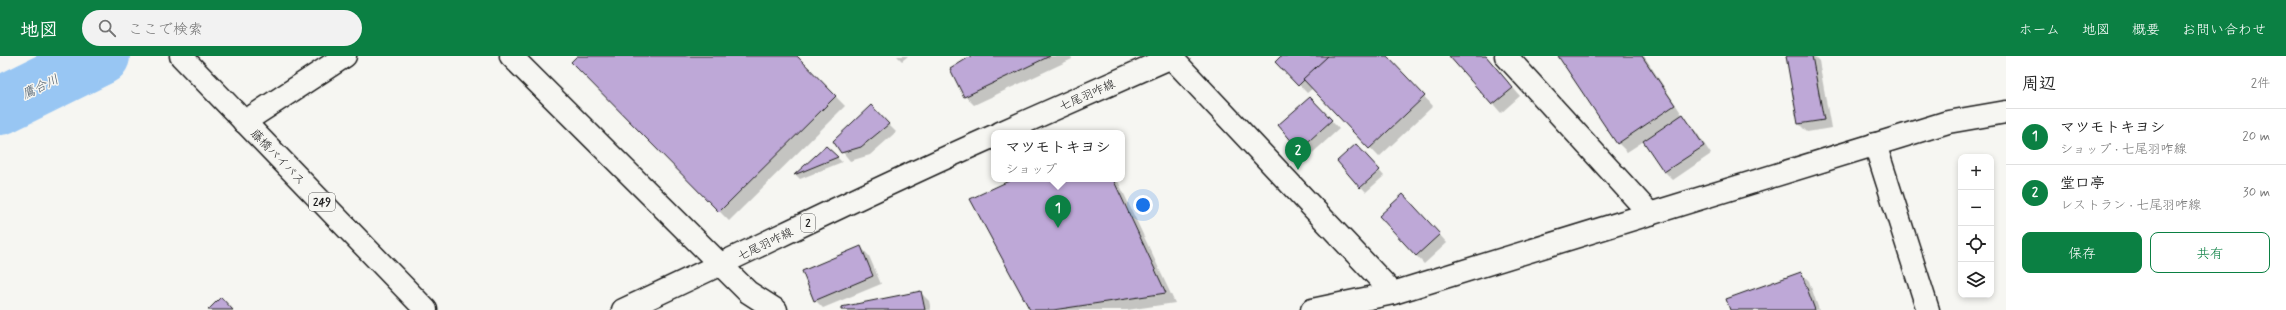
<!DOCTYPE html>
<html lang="ja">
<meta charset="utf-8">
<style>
body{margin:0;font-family:Mynerve,"Klee One",sans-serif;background:#f2f2f2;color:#222}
.controls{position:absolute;right:12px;bottom:12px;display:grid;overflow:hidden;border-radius:8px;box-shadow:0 2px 6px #0003}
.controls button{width:36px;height:36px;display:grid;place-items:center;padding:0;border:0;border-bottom:1px solid #e0e0e0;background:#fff;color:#222;font:20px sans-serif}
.you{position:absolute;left:1143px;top:149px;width:14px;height:14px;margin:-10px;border:3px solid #fff;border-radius:50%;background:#1a73e8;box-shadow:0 0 0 6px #1a73e833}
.badge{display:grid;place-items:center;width:26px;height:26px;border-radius:50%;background:#0b8043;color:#fff;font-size:13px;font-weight:700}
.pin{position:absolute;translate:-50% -33px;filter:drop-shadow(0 1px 2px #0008)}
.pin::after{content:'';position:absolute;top:21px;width:14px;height:12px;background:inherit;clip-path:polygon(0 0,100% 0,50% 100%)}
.popup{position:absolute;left:991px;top:74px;width:134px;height:52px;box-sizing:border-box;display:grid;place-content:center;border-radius:8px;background:#fff;filter:drop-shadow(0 1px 3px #0005);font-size:13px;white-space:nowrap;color:#767676}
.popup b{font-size:15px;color:#222}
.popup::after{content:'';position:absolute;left:50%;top:100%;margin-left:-8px;border:8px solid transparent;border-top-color:#fff}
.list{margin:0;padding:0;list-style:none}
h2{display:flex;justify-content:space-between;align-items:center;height:52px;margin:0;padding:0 16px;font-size:17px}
h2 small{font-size:13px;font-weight:400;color:#767676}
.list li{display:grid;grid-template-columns:26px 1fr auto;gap:12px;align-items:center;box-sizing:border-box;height:56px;padding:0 16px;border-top:1px solid #e0e0e0}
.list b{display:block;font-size:15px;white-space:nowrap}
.list p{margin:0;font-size:13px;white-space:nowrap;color:#767676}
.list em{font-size:13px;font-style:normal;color:#767676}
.actions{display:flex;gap:8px;padding:12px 16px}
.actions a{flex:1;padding:9px 0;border:1px solid #0b8043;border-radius:8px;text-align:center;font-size:14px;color:#0b8043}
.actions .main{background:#0b8043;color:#fff}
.icon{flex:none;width:22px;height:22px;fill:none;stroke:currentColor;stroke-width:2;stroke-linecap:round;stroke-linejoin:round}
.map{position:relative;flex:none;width:2006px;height:254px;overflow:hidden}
header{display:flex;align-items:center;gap:24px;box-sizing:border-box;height:56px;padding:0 20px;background:#0b8043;color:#fff}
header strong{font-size:19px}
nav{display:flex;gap:22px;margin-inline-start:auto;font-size:14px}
.search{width:280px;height:36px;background:#f2f2f2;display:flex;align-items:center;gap:10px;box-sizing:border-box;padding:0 14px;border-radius:22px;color:#767676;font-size:15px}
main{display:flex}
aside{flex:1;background:#fff}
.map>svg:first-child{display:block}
.shadow{fill:#0003}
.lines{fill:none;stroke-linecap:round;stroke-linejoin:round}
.river{stroke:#98c6f3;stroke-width:58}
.building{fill:#bea8d7;stroke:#1c1c1c}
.minor-casing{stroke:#1c1c1c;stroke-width:25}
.primary-casing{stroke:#1c1c1c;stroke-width:25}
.trunk-casing{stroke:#1c1c1c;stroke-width:25}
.minor{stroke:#f6f6f2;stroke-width:22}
.primary{stroke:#f6f6f2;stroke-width:22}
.trunk{stroke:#f6f6f2;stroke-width:22}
.labels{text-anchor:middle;stroke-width:3;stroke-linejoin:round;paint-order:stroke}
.shield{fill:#f6f6f2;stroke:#5d5d5c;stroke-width:1}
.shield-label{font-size:11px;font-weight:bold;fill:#1c1c1c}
.street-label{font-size:12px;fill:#1c1c1c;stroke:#f6f6f2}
.water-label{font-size:13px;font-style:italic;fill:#475867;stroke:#f6f6f2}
</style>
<header>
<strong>地図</strong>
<div class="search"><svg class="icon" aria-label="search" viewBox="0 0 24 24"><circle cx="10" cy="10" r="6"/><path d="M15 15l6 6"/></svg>ここで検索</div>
<nav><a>ホーム</a><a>地図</a><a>概要</a><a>お問い合わせ</a></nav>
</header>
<main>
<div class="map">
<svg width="2006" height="254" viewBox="0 0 2006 254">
<rect width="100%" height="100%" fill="#f6f6f2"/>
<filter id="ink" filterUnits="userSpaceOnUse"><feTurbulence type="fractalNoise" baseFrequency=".025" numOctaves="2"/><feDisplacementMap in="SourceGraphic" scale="8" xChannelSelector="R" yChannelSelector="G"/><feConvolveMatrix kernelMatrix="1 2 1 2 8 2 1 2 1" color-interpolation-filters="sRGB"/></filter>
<g filter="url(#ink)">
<g class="shadow">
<path d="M578,0H796L845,50L729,165L572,6Z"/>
<path d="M897,0H908L902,5Z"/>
<path d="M973,0H1071L1072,3L974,49L965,40Z"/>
<path d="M1283,0H1386L1433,50L1379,101L1313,32L1307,37L1277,6Z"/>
<path d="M1451,0H1486L1520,40L1501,57Z"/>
<path d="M1560,0H1644L1683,60L1691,68L1711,98L1673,124L1665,116L1644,85L1627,96L1618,87Z"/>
<path d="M1790,0H1814L1819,5L1831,72L1807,76L1799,68Z"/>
<path d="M1318,50L1339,73L1308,101L1300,93Z"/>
<path d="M871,51L896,76L870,99L850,105L834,85Z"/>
<path d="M826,91L842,106L800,123L796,119Z"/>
<path d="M1361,94L1384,120L1366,136L1338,106Z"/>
<path d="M1016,123H1117L1175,247L1127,254H1031Z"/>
<path d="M1411,147L1447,187L1424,208L1380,160Z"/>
<path d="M861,191L869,200L881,228L823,252L815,244Z"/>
<path d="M1801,217L1809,225L1819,254H1731Z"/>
<path d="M921,237L929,245L931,254H842Z"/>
</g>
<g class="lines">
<path class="river" d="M0,50L101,0"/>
</g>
<g class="building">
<path d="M577,0H797L836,40L719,156L571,6Z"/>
<path d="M971,0H1050L964,41L950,13Z"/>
<path d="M1281,0H1328L1298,30L1275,6Z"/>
<path d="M1328,0H1387L1425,40L1369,93L1303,23Z"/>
<path d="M1449,0H1486L1513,32L1492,49Z"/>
<path d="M1558,0H1642L1675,49L1617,88Z"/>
<path d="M1786,0H1812L1824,64L1798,68Z"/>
<path d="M1310,41L1332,64L1299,94L1278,69Z"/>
<path d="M871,49L889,68L861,91L841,97L833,85Z"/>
<path d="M1683,58L1704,90L1664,116L1643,85Z"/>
<path d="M1356,88L1380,114L1360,132L1337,105Z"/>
<path d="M826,90L838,101L794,119Z"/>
<path d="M1013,123H1113L1166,237L1053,254H1030L970,143Z"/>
<path d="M1403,138L1440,178L1416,200L1379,160Z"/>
<path d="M861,190L873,220L814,245L802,215Z"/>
<path d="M1801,216L1815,254H1730L1726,243Z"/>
<path d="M921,235L925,254H841V251Z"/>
<path d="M221,241L233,254H208Z"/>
</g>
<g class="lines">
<g class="minor-casing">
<g id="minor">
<path d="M511,0L748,236L776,254"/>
<path d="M1170,0L1393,237"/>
<path d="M1506,0L1650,158"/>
<path d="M244,66L345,0"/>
<path d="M1875,88L1928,254"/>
<path d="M1312,254L1393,237L1948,66L2006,56"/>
</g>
</g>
<g class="primary-casing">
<g id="primary">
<path d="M1000,77L1174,0"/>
<path d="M623,254C747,197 869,135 994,80"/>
</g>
</g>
<g class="trunk-casing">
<path id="trunk" d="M181,0L426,254"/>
</g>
<use href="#minor" class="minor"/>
<use href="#primary" class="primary"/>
<use href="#trunk" class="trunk"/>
</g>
</g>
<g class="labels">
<g class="shield">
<rect x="309" y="137" width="26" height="18" rx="3"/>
<rect x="801" y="158" width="14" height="18" rx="3"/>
</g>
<g class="shield-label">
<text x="322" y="150">249</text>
<text x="808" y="171">2</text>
</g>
<g class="street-label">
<text transform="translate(1087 39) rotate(-24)" y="4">七尾羽咋線</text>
<text transform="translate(278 101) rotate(46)" y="4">藤橋バイパス</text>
<text transform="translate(765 188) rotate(-26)" y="4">七尾羽咋線</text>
</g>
<g class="water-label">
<text transform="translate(40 30) rotate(-26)" y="5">鷹合川</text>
</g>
</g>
</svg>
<div class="controls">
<button>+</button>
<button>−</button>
<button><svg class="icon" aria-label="locate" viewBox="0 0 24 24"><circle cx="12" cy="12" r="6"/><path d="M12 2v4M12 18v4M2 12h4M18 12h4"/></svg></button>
<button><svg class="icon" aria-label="layers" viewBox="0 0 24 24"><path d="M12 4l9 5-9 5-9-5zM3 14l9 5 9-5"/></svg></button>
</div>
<div class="you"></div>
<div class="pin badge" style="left:1058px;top:172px">1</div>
<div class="popup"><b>マツモトキヨシ</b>ショップ</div>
<div class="pin badge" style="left:1298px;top:114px">2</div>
</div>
<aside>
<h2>周辺<small>2件</small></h2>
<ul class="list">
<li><span class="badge">1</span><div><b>マツモトキヨシ</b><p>ショップ · 七尾羽咋線</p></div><em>20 m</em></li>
<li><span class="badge">2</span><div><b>堂口亭</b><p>レストラン · 七尾羽咋線</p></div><em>30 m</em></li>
</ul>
<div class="actions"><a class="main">保存</a><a>共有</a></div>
</aside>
</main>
